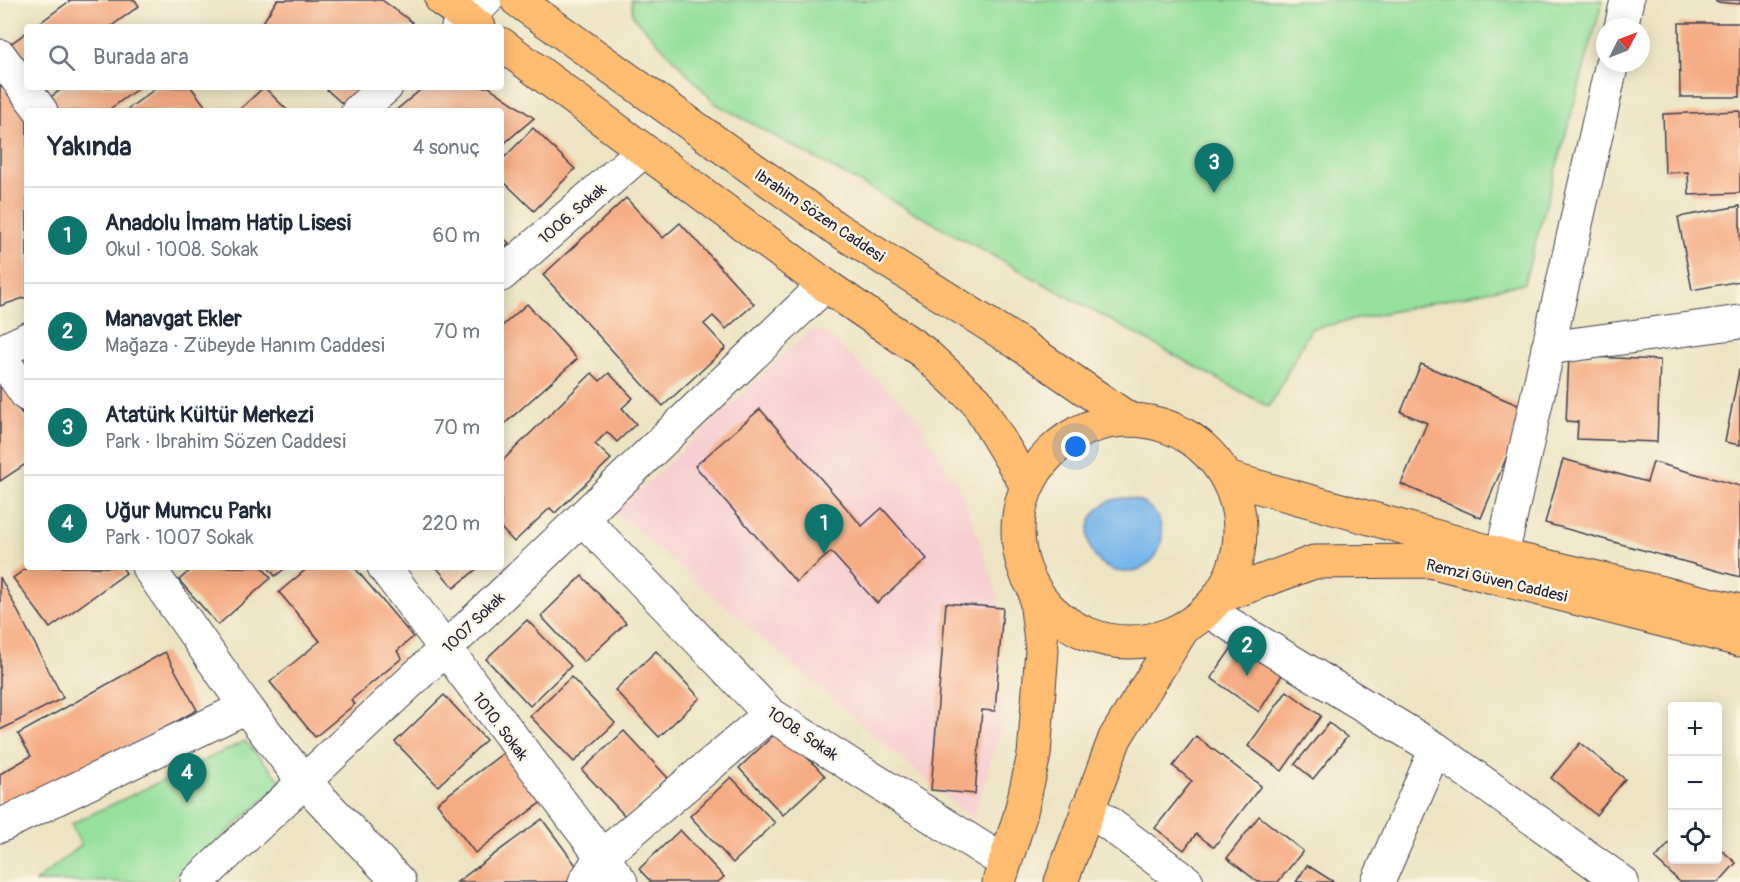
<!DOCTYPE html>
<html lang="tr">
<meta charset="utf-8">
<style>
body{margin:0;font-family:Pangolin,sans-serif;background:#f2f2f3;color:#1f2937}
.controls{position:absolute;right:18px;bottom:18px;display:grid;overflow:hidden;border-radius:6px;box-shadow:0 3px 15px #0003}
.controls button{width:54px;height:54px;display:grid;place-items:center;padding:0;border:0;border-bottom:2px solid #e0e1e3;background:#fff;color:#1f2937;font:30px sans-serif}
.compass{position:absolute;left:1596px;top:18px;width:54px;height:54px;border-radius:50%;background:#fff;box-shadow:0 3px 15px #0003;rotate:48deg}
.you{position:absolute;left:1076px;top:447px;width:21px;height:21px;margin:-15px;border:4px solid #fff;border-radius:50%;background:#1a73e8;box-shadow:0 0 0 9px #1a73e833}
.badge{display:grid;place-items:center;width:39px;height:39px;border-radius:50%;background:#0f766e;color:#fff;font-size:20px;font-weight:700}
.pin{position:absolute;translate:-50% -50px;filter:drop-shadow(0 2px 3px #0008)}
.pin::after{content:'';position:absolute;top:32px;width:21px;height:18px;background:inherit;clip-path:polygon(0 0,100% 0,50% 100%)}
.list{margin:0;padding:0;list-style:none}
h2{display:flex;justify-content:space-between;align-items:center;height:78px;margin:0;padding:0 24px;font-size:26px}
h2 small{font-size:20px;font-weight:400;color:#747a83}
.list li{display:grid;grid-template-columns:39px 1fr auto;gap:18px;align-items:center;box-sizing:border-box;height:96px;padding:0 24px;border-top:2px solid #e0e1e3}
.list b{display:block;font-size:22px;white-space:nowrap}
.list p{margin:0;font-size:20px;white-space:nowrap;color:#747a83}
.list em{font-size:20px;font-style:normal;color:#747a83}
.icon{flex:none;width:33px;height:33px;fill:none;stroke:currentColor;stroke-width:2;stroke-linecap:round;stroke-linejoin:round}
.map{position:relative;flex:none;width:1740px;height:882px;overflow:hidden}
.search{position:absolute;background:#fff;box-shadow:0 3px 15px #0003;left:24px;top:24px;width:480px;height:66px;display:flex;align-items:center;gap:15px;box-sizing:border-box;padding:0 21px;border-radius:6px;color:#747a83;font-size:22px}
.panel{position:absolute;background:#fff;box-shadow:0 3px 15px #0003;left:24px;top:108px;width:480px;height:462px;border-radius:6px}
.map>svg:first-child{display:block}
.built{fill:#f7cfd2}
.green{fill:#94e09c;stroke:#5b816c;stroke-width:1.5}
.water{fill:#77b6eb;stroke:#4c6c93;stroke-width:1.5}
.building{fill:#f5ac83}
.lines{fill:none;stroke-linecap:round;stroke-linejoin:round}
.minor-casing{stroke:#403f4f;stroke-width:35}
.major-casing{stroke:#403f4f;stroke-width:35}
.minor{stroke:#fff;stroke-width:33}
.major{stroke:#fdbc70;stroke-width:33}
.labels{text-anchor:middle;stroke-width:5;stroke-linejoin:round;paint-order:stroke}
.street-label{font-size:16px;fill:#22223b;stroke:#fcf5e5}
</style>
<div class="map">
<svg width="1740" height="882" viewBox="0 0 1740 882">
<rect width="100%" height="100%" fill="#fcf5e5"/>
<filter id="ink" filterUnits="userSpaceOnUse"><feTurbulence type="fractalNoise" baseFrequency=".0167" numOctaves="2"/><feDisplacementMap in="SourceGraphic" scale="12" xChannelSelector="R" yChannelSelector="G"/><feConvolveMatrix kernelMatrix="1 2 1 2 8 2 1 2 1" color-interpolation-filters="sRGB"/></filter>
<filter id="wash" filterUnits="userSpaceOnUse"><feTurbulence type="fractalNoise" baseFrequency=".008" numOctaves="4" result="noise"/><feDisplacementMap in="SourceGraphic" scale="24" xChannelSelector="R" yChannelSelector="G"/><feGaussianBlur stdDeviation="1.35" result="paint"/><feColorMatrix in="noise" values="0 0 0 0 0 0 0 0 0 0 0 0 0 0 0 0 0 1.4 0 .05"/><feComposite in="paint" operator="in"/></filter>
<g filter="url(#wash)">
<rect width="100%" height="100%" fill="#ece4c2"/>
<path class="built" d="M811,330L825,332L913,412L964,496L998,596L1001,728L973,820L616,512Z"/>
<g class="green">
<path d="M631,0H1603L1524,283L1311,329L1269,407L716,104L633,16Z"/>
<path d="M245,741L283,783L170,882H35L81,845L71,824Z"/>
</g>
<circle class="water" cx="1125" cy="535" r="37"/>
<g id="blocks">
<g class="building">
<path d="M71,0H135L139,6L110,27H34Z"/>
<path d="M277,0H382L412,22L411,27H260Z"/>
<path d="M1716,0H1740V4L1716,2Z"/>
<path d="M1679,23H1740V97H1680Z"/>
<path d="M27,32V78L5,48Z"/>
<path d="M0,83L27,119V297L0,306Z"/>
<path d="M65,87H140L107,111H48L42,103Z"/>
<path d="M158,87H191L206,107L200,111H125Z"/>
<path d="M264,87L288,111H238Z"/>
<path d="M324,87H369L348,109Z"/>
<path d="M424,87H489L534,118L501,146V111H395Z"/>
<path d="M1740,111V193L1689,195L1688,172L1665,173L1663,114Z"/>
<path d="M533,128L575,169L534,211L501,179V161Z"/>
<path d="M626,198L663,238L680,223L754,304L726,329L713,316L704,324L726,348L663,406L543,275Z"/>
<path d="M1740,206V281L1692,290L1678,217Z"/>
<path d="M501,236L509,243L501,251Z"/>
<path d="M527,304L577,359L501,427V327Z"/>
<path d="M1569,356L1660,360L1657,442L1577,439L1578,422L1566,421Z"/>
<path d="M1421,364L1527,409L1481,518L1401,484L1427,423L1401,412Z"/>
<path d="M1739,370H1740V445L1725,442Z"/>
<path d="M592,373L600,381L609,373L633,398L622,408L636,424L617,442L607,432L595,444L611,459L555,513L550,508L514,542L501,528V462Z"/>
<path d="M0,382L27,421V463L0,481Z"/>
<path d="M760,409L862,526L882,508L927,559L877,603L831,552L796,582L695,466Z"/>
<path d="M1563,459L1647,482L1653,462L1740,486V577L1545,523Z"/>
<path d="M28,567H122L126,573L50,628L13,578Z"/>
<path d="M194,567H262L271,578L218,625L179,580Z"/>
<path d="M268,567H287L275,576Z"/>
<path d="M309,567H354L413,637L397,651L402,658L351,700L355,704L315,737L270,682L320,641L279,592Z"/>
<path d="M436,567H479L454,588Z"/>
<path d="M582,576L626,623L584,662L541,616Z"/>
<path d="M0,577L63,698L0,730Z"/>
<path d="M946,603L1003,608L995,711L982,710L975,794L931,790Z"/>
<path d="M527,620L571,666L530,706L486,659Z"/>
<path d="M1235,643L1282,675L1259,712L1211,678Z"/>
<path d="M656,651L700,698L659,737L615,690Z"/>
<path d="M165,652L197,710L0,820V774L31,756L18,734Z"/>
<path d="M571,677L615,723L574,762L530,716Z"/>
<path d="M1287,691L1321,716L1282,771L1248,746Z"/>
<path d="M444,695L486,740L438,786L395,742Z"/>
<path d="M1329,723L1347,737L1313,779L1295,764Z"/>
<path d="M780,729L825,776L783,815L739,768Z"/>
<path d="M624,731L668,778L626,817L582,770Z"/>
<path d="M1196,736L1261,786L1214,847L1196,834L1184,850L1155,828L1192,781L1173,766Z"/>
<path d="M1580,743L1625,779L1596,815L1551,778Z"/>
<path d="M506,751L544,800L475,853L437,803Z"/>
<path d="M731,777L775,823L733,863L690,816Z"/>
<path d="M1259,816L1303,851L1278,882H1258L1227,858Z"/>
<path d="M542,819L581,872L567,882H457Z"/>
<path d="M680,830L724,877L718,882H651L639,869Z"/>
<path d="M1672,840V860H1718V847L1736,863L1719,882H1680L1655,859Z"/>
<path d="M1307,865L1334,882H1296Z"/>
</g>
</g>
</g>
<g filter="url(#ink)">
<use href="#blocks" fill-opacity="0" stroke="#403f4f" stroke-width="1.5"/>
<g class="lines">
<g class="minor-casing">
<g id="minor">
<path d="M458,27L486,0"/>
<path d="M1621,27L1627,0"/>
<path d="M0,56L41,111"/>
<path d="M358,111L386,87"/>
<path d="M501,275L643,151"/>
<path d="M1548,348L1740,322"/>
<path d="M0,352L27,339"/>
<path d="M0,356L27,395"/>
<path d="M582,518L770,714L1004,862"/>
<path d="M1502,555L1612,63"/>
<path d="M148,567L246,707L301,778L399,882"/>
<path d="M384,567L621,882"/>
<path d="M1208,611L1436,749L1622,882"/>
<path d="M1088,808L1187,882"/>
<path d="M0,826L246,707"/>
<path d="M197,882L444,650L825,285"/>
<path d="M585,882L601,857L770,714"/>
<path d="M1378,882L1436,749"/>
</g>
</g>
<g class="major-casing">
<g id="major">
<path d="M442,0L479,27"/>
<path d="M517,0L837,229L1018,343L1130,420"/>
<path d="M501,44L825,285L923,352L976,401L1027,486"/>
<circle cx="1129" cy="531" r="111"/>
<path d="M1227,478L1516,559L1740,611"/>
<path d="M1219,597L1314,562L1430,561L1740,640"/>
<path d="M999,882L1020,816L1034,755L1042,650L1035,591"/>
<path d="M1061,882L1115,738L1182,630"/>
</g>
</g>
<use href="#minor" class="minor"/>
<use href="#major" class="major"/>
</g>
</g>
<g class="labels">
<g class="street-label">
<text transform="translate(572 213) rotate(-41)" y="6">1006. Sokak</text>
<text transform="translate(820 215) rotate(34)" y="6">Ibrahim Sözen Caddesi</text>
<text transform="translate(1497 580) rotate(13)" y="6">Remzi Güven Caddesi</text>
<text transform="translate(473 622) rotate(-44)" y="6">1007 Sokak</text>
<text transform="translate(501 726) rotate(53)" y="6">1010. Sokak</text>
<text transform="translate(803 733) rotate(34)" y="6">1008. Sokak</text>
</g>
</g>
</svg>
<div class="controls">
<button>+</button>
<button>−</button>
<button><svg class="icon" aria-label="locate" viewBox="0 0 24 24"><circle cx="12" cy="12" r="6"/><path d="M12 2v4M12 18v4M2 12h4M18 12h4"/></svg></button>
</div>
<svg class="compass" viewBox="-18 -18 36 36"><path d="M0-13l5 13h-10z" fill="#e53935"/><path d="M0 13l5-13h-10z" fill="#747a83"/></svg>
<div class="you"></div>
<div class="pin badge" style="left:824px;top:554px">1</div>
<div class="pin badge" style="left:1247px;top:676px">2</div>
<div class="pin badge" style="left:1214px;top:193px">3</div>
<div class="pin badge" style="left:187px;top:803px">4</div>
<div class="search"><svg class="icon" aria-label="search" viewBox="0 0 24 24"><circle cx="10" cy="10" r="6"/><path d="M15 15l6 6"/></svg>Burada ara</div>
<section class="panel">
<h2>Yakında<small>4 sonuç</small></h2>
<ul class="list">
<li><span class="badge">1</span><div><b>Anadolu İmam Hatip Lisesi</b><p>Okul · 1008. Sokak</p></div><em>60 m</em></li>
<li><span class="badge">2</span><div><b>Manavgat Ekler</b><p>Mağaza · Zübeyde Hanım Caddesi</p></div><em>70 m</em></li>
<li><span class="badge">3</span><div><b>Atatürk Kültür Merkezi</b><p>Park · Ibrahim Sözen Caddesi</p></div><em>70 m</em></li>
<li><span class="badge">4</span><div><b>Uğur Mumcu Parkı</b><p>Park · 1007 Sokak</p></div><em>220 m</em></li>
</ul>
</section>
</div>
